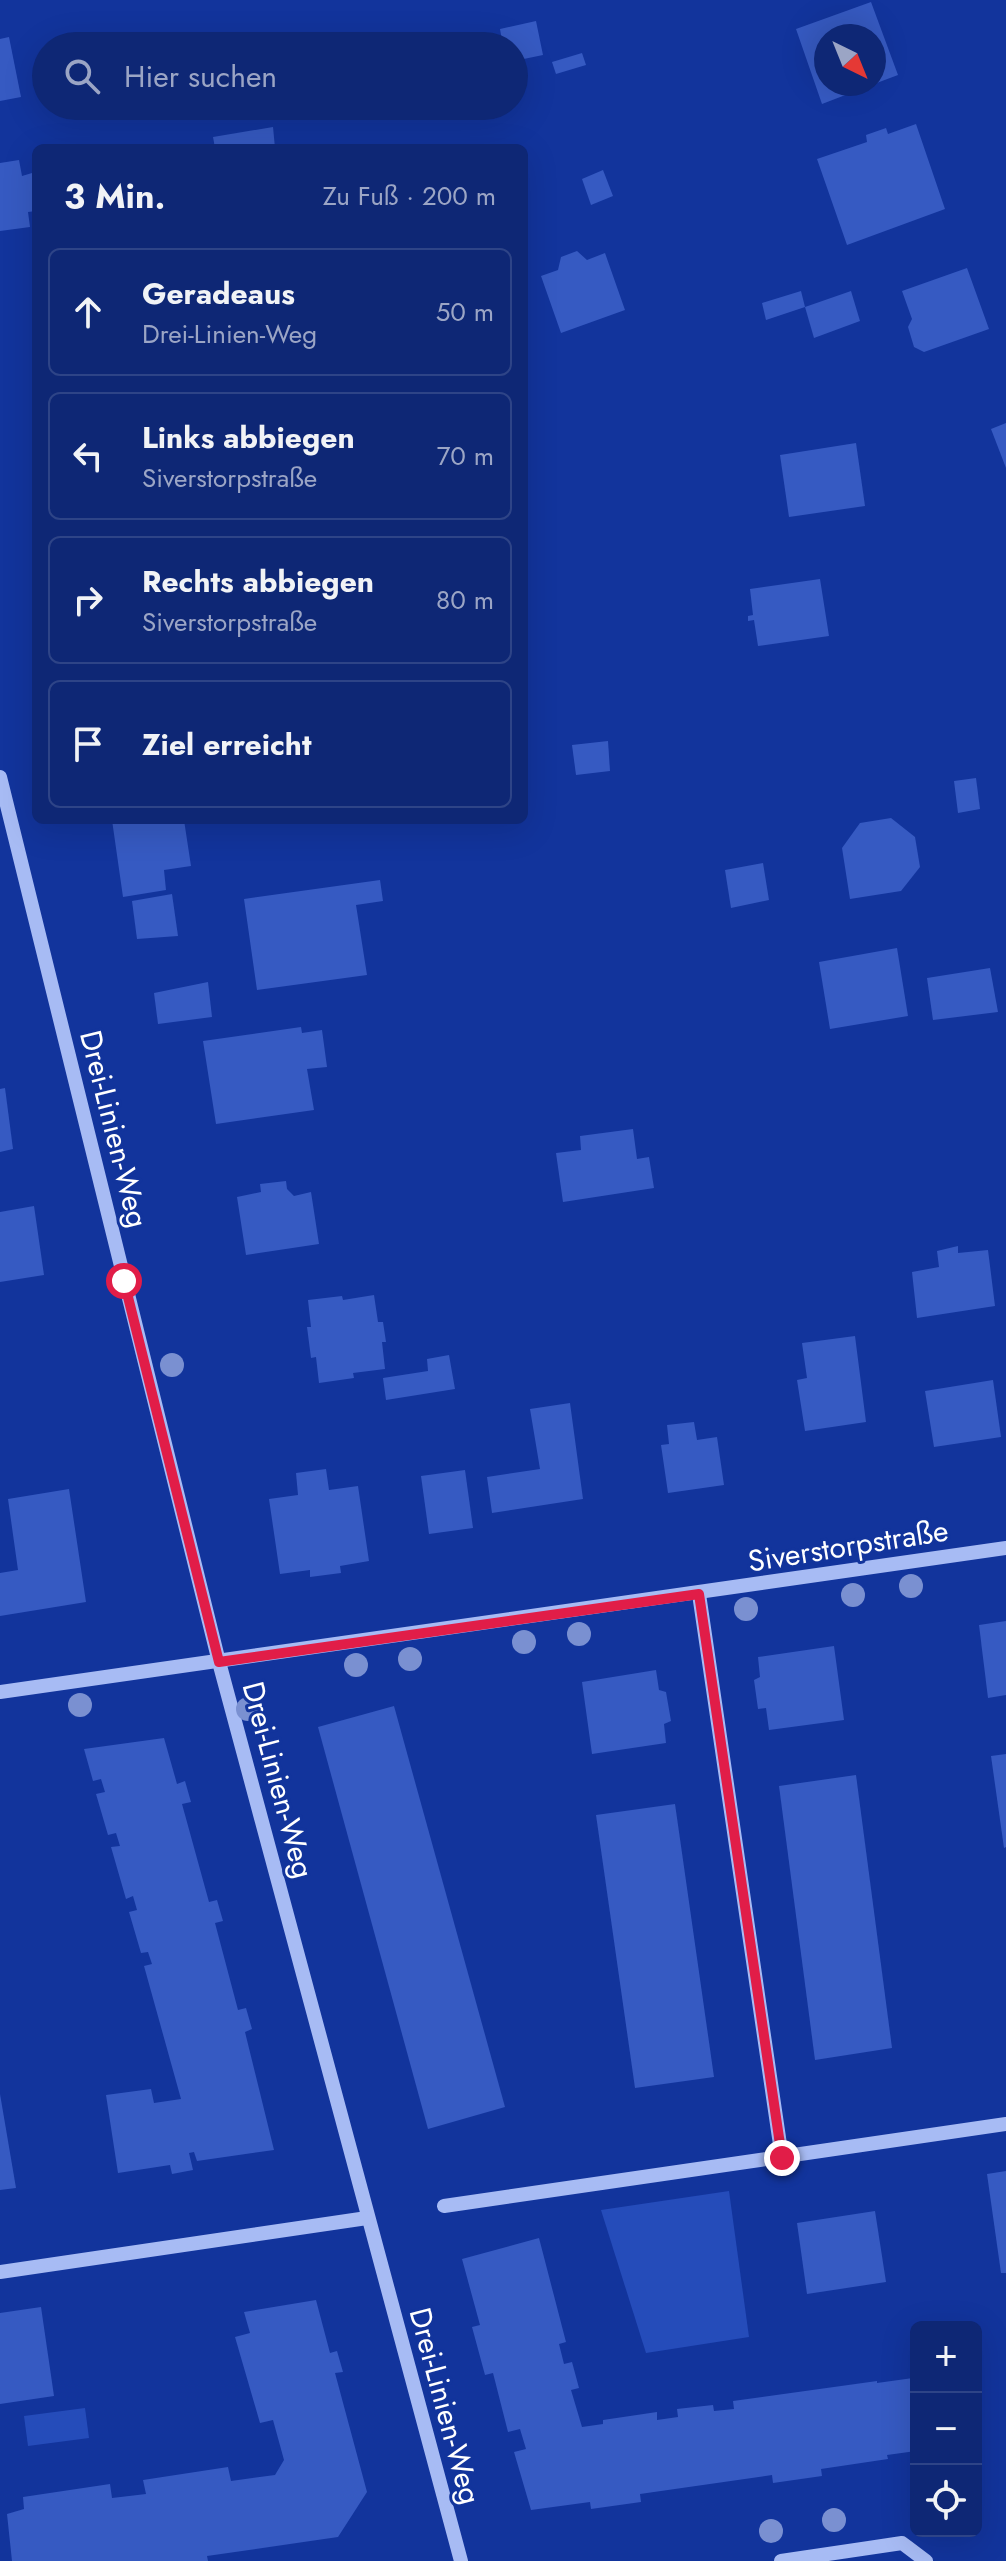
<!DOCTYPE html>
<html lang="de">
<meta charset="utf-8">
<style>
body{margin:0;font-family:Jost,sans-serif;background:#1c337d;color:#f1f3f6}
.controls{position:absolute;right:24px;bottom:24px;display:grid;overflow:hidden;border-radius:12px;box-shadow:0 8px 32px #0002}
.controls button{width:72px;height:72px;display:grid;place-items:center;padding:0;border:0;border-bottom:2px solid #2e4487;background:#0e2775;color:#f1f3f6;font:40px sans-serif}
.compass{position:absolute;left:814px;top:24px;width:72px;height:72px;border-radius:50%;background:#0e2775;box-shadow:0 8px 32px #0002;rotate:137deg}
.stop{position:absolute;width:24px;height:24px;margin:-18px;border:6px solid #e11d48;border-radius:50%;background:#fff}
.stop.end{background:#e11d48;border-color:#fff;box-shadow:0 2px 8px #0008}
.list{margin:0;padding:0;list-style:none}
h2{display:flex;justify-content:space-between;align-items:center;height:104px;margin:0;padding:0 32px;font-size:34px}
h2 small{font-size:26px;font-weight:400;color:#9ba5c5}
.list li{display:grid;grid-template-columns:52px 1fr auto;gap:24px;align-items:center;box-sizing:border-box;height:128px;margin:0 16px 16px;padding:0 16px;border:2px solid #2e4487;border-radius:12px}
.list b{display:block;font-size:30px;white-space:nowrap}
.list p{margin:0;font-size:26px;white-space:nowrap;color:#9ba5c5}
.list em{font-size:26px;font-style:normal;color:#9ba5c5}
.icon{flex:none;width:44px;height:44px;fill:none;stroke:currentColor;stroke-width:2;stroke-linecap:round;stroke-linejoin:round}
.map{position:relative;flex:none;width:1006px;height:2561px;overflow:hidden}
.search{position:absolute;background:#0e2775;box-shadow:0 8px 32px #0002;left:32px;top:32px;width:496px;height:88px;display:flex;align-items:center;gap:20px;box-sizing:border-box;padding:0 28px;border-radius:44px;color:#9ba5c5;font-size:30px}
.panel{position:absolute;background:#0e2775;box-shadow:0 8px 32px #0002;left:32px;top:144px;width:496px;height:680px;border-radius:12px}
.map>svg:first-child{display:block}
.green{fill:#254cba}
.building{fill:#365ac2}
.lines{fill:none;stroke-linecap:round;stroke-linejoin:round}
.minor{stroke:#a7bbf4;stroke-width:14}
.tree{fill:#7a90d1}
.route{stroke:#e11d48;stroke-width:10}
.labels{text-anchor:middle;stroke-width:6;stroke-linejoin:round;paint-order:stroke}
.street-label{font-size:30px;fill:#fff;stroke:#12349c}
</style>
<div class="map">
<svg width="1006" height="2561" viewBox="0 0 1006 2561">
<rect width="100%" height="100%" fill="#12349c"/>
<g class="green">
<path d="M729,2191L749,2337L646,2353L601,2210Z"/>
<path d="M85,2408L89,2438L28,2446L24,2416Z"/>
</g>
<g class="building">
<path d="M871,2L898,75L874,84V36H826V84H874L822,104L796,29Z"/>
<path d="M536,21L543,55L514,61V46H503L500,29Z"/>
<path d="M385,36L387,46H358L357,40Z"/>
<path d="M9,37L21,97L0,101V39Z"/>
<path d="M582,53L586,65L556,74L552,62Z"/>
<path d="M916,124L945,209L847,245L817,159L867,142L866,135L886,128L888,134Z"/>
<path d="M273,127L275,148H215L213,137Z"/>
<path d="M19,160L22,176L32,173L36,177V211L28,212L30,227L0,231V163Z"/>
<path d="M603,170L613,196L591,205L582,179Z"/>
<path d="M577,251L587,260L605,253L625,310L561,333L541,276L558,270L561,257Z"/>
<path d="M967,268L989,329L924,352L914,347L908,327L912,319L902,291Z"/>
<path d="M801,291L805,307L766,320L762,303Z"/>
<path d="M851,291L860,321L814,338L805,307Z"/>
<path d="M1006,423V468L991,429Z"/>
<path d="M856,443L865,506L789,517L780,455Z"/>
<path d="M820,579L829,636L758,646L754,620L748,621V616L753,615L750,589Z"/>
<path d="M608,741L610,771L576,775L572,745Z"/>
<path d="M976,778L980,809L958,813L954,781Z"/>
<path d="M891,818L915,837L920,867L901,891L850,899L842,848L860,823Z"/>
<path d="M112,820H184L191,866L164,870L166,890L123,897Z"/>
<path d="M763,863L769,900L731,908L725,870Z"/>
<path d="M380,880L383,901L356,905L367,975L257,990L244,899Z"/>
<path d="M172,894L178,936L137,939L132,901Z"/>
<path d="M897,948L908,1016L830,1029L819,962Z"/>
<path d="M990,968L998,1012L933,1020L927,978Z"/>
<path d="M208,982L212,1017L158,1024L154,993Z"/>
<path d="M301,1027L302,1033L322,1030L327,1067L307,1069L314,1110L216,1124L203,1041Z"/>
<path d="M5,1088L13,1149L0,1152V1089Z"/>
<path d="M633,1129L637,1159L649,1157L654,1188L563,1202L556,1153L581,1150L580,1136Z"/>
<path d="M286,1181L287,1189L294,1196L311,1192L319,1244L246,1255L237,1197L261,1192L260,1184Z"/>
<path d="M34,1206L44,1275L0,1282V1212Z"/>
<path d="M958,1246V1253L988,1250L995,1306L917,1318L912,1272L939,1267L937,1251Z"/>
<path d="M374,1295L378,1322H383L386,1342H382L385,1369L353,1373L354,1378L319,1383L316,1357L311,1358L307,1327H311L308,1300L342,1296L343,1300Z"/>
<path d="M855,1336L866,1422L805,1431L797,1380L807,1378L802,1343Z"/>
<path d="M449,1355L455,1389L386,1400L383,1378L428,1371L427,1359Z"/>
<path d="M993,1380L1001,1437L934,1447L925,1391Z"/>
<path d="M570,1403L583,1499L492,1513L487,1477L540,1469L530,1409Z"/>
<path d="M694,1422L697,1440L717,1437L724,1485L668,1493L661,1445L669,1444L667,1425Z"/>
<path d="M326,1469L329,1490L358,1486L369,1561L340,1566L341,1573L310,1577V1570L280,1574L269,1499L298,1495L296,1473Z"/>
<path d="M465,1470L473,1528L429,1534L421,1476Z"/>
<path d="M69,1489L86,1602L0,1616V1573L18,1570L8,1499Z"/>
<path d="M1006,1621V1695L988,1698L979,1625Z"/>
<path d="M834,1646L844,1720L769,1730L766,1708L758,1709L754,1680L760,1677L758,1657Z"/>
<path d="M656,1670L659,1690L666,1692L671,1721L664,1724L666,1743L592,1754L582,1682Z"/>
<path d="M394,1706L505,2107L428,2129L318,1727Z"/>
<path d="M164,1738L177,1784L185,1781L191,1802L182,1804L209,1902L217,1900L223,1921L215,1923L238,2010L246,2008L252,2029L245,2032L274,2150L197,2161L194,2152L189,2153L193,2170L172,2174L170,2165L118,2173L106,2095L151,2089L154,2103L181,2099L144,1966L152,1964L148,1952L141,1953L129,1912L137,1910L133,1896L126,1899L111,1847L120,1846L116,1833L108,1835L96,1794L105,1792L101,1779L93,1781L84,1749Z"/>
<path d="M1006,1754V1847L1004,1848L991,1756Z"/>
<path d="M856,1775L892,2048L815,2060L779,1786Z"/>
<path d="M675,1804L714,2077L635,2088L596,1815Z"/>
<path d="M0,2094L16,2188L0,2190Z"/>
<path d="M1006,2171V2273H1001L987,2174Z"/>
<path d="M875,2211L886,2282L807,2294L797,2223Z"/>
<path d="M539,2238L566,2342L559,2344L564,2364L572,2362L579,2388L571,2390L582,2427L603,2424V2420L657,2412V2420L678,2417L677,2409L713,2405L714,2411L734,2409L733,2401L877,2381V2383L913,2378L916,2451L887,2455L888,2459L821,2469L822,2476L773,2483L772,2475L640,2494L641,2502L591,2509L590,2502L531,2510L514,2452L526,2449L520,2429L508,2432L493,2373L485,2375L472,2327L480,2325L462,2259Z"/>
<path d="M316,2300L330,2353L337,2351L343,2372L335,2373L367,2492L338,2537L207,2556L208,2561H12L7,2514L24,2509L23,2497L110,2484L112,2498L146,2494L143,2480L228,2467L231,2481L275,2475L284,2460L273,2420L260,2423L235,2337L250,2333L244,2312Z"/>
<path d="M41,2307L54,2396L0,2404V2313Z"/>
</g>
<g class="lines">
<g class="minor">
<path d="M0,777L219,1662L461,2561"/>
<path d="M699,1594L782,2158"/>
<path d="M0,1692L1006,1548"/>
<path d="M444,2206L1006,2124"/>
<path d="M0,2272L367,2218"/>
<path d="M781,2561L902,2543L926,2561"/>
</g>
</g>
<g class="tree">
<circle cx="172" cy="1365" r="12"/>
<circle cx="911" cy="1586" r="12"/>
<circle cx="853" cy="1595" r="12"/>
<circle cx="746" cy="1609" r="12"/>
<circle cx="579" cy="1634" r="12"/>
<circle cx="524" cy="1642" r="12"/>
<circle cx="410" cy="1659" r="12"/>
<circle cx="356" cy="1665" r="12"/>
<circle cx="80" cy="1705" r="12"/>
<circle cx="248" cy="1709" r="12"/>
<circle cx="834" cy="2520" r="12"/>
<circle cx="771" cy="2531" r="12"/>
</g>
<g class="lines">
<path class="route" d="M124,1281L219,1662L699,1594L782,2158"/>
</g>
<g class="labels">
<g class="street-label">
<text transform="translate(114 1129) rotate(76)" y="10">Drei-Linien-Weg</text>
<text transform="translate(848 1546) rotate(-9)" y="10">Siverstorpstraße</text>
<text transform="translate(278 1780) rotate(75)" y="10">Drei-Linien-Weg</text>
<text transform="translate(445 2406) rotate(75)" y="10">Drei-Linien-Weg</text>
</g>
</g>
</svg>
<div class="controls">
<button>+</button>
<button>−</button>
<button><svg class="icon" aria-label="locate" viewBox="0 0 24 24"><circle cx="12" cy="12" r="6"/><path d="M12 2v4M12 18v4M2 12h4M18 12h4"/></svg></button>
</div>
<svg class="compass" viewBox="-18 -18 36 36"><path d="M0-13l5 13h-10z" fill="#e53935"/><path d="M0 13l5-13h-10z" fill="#9ba5c5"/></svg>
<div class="stop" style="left:124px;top:1281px"></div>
<div class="stop end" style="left:782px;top:2158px"></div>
<div class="search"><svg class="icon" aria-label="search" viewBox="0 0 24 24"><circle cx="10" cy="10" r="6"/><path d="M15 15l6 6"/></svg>Hier suchen</div>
<section class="panel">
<h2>3 Min.<small>Zu Fuß · 200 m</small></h2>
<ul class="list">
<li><svg class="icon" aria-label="ahead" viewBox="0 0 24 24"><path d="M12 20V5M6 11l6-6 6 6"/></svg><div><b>Geradeaus</b><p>Drei-Linien-Weg</p></div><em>50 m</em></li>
<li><svg class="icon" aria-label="left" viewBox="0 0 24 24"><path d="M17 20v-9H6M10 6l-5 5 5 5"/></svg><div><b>Links abbiegen</b><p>Siverstorpstraße</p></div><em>70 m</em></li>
<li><svg class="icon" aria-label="right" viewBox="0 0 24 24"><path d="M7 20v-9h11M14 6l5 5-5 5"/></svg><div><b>Rechts abbiegen</b><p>Siverstorpstraße</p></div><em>80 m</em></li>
<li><svg class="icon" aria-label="arrive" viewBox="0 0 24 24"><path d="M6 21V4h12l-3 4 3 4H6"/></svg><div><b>Ziel erreicht</b></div></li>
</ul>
</section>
</div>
